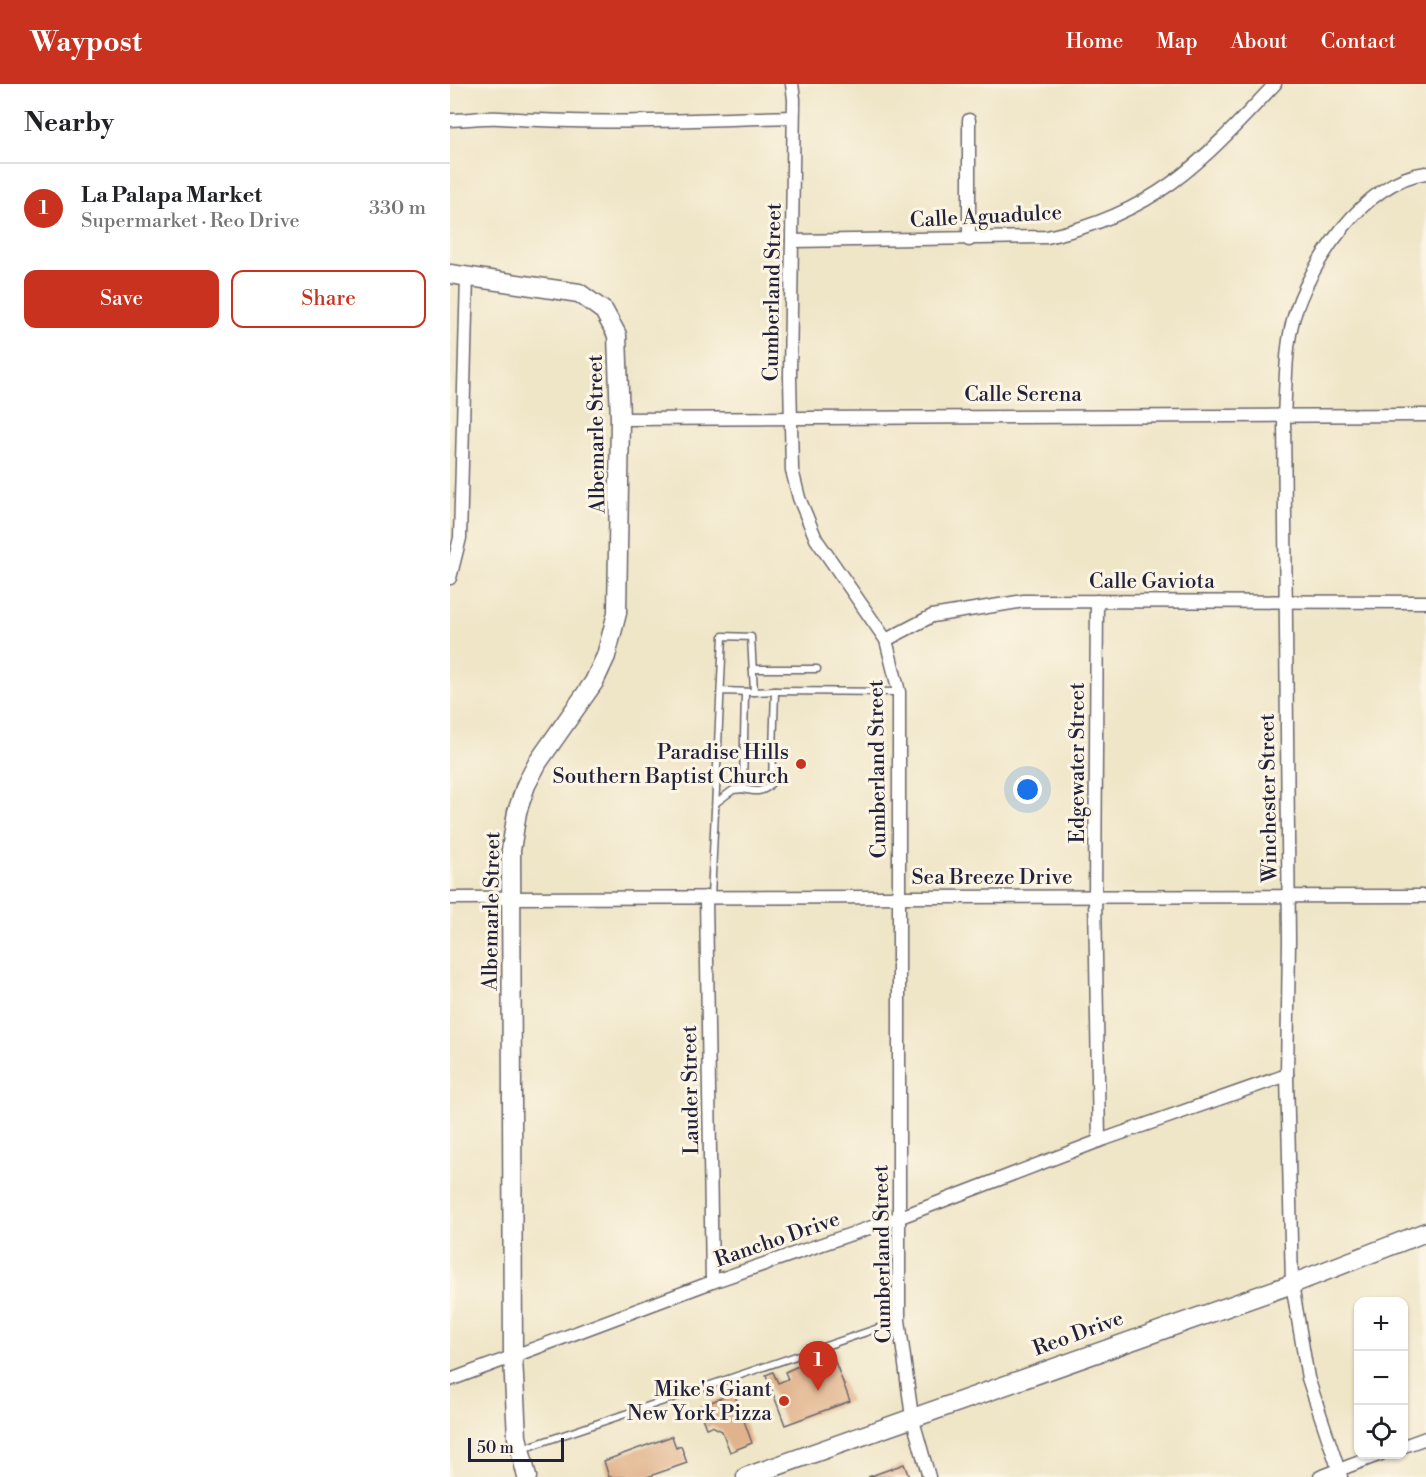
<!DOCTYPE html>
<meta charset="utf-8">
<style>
body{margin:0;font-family:"Libre Bodoni",serif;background:#f2f2f2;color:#202124}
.controls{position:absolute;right:18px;bottom:18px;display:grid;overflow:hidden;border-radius:12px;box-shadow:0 2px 4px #0004}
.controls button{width:54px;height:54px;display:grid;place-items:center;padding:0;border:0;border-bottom:2px solid #e0e0e0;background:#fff;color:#202124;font:30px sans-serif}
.scale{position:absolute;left:18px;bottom:15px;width:96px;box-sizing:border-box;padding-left:6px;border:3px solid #22223b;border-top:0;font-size:16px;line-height:21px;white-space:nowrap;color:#22223b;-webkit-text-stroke:4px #fcf5e5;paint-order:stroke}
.you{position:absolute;left:578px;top:706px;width:21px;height:21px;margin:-15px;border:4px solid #fff;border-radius:50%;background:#1a73e8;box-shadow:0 0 0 9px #1a73e833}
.badge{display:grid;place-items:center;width:39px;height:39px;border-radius:50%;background:#c8321e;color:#fff;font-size:20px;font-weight:700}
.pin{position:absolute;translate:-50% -50px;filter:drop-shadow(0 2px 3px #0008)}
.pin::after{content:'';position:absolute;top:32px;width:21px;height:18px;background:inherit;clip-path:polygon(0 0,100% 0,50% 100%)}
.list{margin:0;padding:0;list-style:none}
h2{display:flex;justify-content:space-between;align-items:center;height:78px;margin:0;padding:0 24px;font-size:26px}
h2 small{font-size:20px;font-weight:400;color:#757577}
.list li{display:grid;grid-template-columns:39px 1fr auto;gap:18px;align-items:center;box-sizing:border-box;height:90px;padding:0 24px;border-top:2px solid #e0e0e0}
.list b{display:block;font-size:22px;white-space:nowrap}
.list p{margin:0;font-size:20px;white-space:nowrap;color:#757577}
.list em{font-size:20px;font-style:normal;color:#757577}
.actions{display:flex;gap:12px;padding:18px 24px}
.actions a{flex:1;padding:14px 0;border:2px solid #c8321e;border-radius:12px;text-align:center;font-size:21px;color:#c8321e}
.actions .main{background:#c8321e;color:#fff}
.icon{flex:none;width:33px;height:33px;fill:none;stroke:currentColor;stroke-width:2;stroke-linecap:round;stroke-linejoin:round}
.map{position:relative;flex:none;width:976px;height:1393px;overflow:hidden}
header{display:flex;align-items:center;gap:36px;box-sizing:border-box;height:84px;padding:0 30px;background:#c8321e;color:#fff}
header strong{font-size:28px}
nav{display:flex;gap:33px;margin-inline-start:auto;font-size:21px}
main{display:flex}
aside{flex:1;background:#fff}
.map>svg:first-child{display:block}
.building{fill:#e1b38c}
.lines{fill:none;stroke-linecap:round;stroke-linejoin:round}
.lane-casing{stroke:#6a666c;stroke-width:9}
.street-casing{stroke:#6a666c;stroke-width:15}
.secondary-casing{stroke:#6a666c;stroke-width:21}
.lane{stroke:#fff;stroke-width:6}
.street{stroke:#fff;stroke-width:12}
.secondary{stroke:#fff;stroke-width:18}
.poi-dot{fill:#c8321e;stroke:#fcf5e5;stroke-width:2}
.labels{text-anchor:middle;stroke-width:6;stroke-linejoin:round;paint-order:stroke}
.street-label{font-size:21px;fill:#22223b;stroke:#fcf5e5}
.poi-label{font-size:21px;fill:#22223b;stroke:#fcf5e5;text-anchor:end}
</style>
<header>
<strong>Waypost</strong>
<nav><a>Home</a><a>Map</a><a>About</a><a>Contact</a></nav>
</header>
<main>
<aside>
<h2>Nearby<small></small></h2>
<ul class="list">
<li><span class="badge">1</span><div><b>La Palapa Market</b><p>Supermarket · Reo Drive</p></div><em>330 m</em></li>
</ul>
<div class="actions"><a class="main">Save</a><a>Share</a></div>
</aside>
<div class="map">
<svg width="976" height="1393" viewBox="0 0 976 1393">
<rect width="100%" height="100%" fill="#fcf5e5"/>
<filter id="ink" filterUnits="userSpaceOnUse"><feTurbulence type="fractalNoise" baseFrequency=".0167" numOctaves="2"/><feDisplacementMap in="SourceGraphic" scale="12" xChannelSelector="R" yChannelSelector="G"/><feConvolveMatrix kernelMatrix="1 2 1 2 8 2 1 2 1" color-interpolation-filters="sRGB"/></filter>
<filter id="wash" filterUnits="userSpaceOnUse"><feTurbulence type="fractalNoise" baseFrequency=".008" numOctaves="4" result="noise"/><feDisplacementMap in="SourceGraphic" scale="24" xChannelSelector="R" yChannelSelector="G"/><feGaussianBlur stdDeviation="1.35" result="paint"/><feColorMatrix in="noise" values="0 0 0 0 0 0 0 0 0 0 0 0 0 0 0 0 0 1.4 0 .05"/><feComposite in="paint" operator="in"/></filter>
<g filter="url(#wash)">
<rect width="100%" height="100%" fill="#efe5c7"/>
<g id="blocks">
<g class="building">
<path d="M377,1269L380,1277L384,1275L400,1317L335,1341L316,1291L323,1288L328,1299L338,1295L335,1288Z"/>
<path d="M284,1309L302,1359L280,1368L272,1347L262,1342L256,1344L248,1323Z"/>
<path d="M222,1352L226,1364L231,1362L237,1379L197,1393H159L154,1377Z"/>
<path d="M454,1380L459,1393H418Z"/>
</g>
</g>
</g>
<g filter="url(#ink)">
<use href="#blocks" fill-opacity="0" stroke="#6a666c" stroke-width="1.5"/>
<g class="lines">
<g class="lane-casing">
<g id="lane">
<path d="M303,585H367"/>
<path d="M325,607L449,608"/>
<path d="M295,608L293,705C306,708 314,709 322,698L325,607L304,608"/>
<path d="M267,718L283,706L293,705"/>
<path d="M261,813L273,552L301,553L304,608L271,607"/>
<path d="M72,1365L449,1237"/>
</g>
</g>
<g class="street-casing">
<g id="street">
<path d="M342,0L344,15L340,293L342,386L349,414L366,455L436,556L449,608V1236L462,1333L479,1393"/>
<path d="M0,36C17,36 34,33 50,34C147,41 245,36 343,33"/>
<path d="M519,36V156"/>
<path d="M342,157L597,153C706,129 752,78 825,0"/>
<path d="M170,335L976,331"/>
<path d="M0,494L10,454L17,192"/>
<path d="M647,517L645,812L649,1057"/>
<path d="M436,556L482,532L574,517L976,518"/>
<path d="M256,813L262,1198"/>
<path d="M0,814L976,812"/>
<path d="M0,1296L262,1198L448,1134L649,1057L837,991"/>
<path d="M954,1362L976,1354"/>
<path d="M870,1393L931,1370"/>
<path d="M891,1393L858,1294L842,1200L837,991L839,857L834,333C836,301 835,267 843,236C858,181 915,96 976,89"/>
</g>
</g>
<g class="secondary-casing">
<g id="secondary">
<path d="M0,190L129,209L154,227L167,251L170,335L167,529L156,572L144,598L88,678L76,701L67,728L61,766L63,1274L67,1353L77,1393"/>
<path d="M296,1393L842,1200L976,1148"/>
</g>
</g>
<use href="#lane" class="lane"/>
<use href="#street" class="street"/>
<use href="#secondary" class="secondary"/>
</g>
</g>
<g class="poi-dot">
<circle cx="351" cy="680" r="6"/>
<circle cx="334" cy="1317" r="6"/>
</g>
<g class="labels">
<g class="street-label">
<text transform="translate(536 132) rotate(-3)" y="7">Calle Aguadulce</text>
<text transform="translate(322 208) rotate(-89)" y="7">Cumberland Street</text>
<text x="573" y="317">Calle Serena</text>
<text transform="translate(146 350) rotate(-91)" y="7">Albemarle Street</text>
<text x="702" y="504">Calle Gaviota</text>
<text transform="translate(627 679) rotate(-90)" y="7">Edgewater Street</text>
<text transform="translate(427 685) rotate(-91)" y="7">Cumberland Street</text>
<text transform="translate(818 714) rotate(-91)" y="7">Winchester Street</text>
<text x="542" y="800">Sea Breeze Drive</text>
<text transform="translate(41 827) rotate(-89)" y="7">Albemarle Street</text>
<text transform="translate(240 1006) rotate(-91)" y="7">Lauder Street</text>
<text transform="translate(327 1155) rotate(-19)" y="7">Rancho Drive</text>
<text transform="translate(432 1170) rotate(-91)" y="7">Cumberland Street</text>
<text transform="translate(628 1249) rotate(-20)" y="7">Reo Drive</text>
</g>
<g class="poi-label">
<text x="339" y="675">Paradise Hills<tspan x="339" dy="24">Southern Baptist Church</tspan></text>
<text x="322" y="1312">Mike's Giant<tspan x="322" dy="24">New York Pizza</tspan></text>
</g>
</g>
</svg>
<div class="controls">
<button>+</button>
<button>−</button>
<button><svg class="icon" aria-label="locate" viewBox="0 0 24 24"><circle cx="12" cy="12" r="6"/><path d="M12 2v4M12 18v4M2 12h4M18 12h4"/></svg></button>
</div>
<div class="scale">50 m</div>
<div class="you"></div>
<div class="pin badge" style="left:368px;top:1307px">1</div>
</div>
</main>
